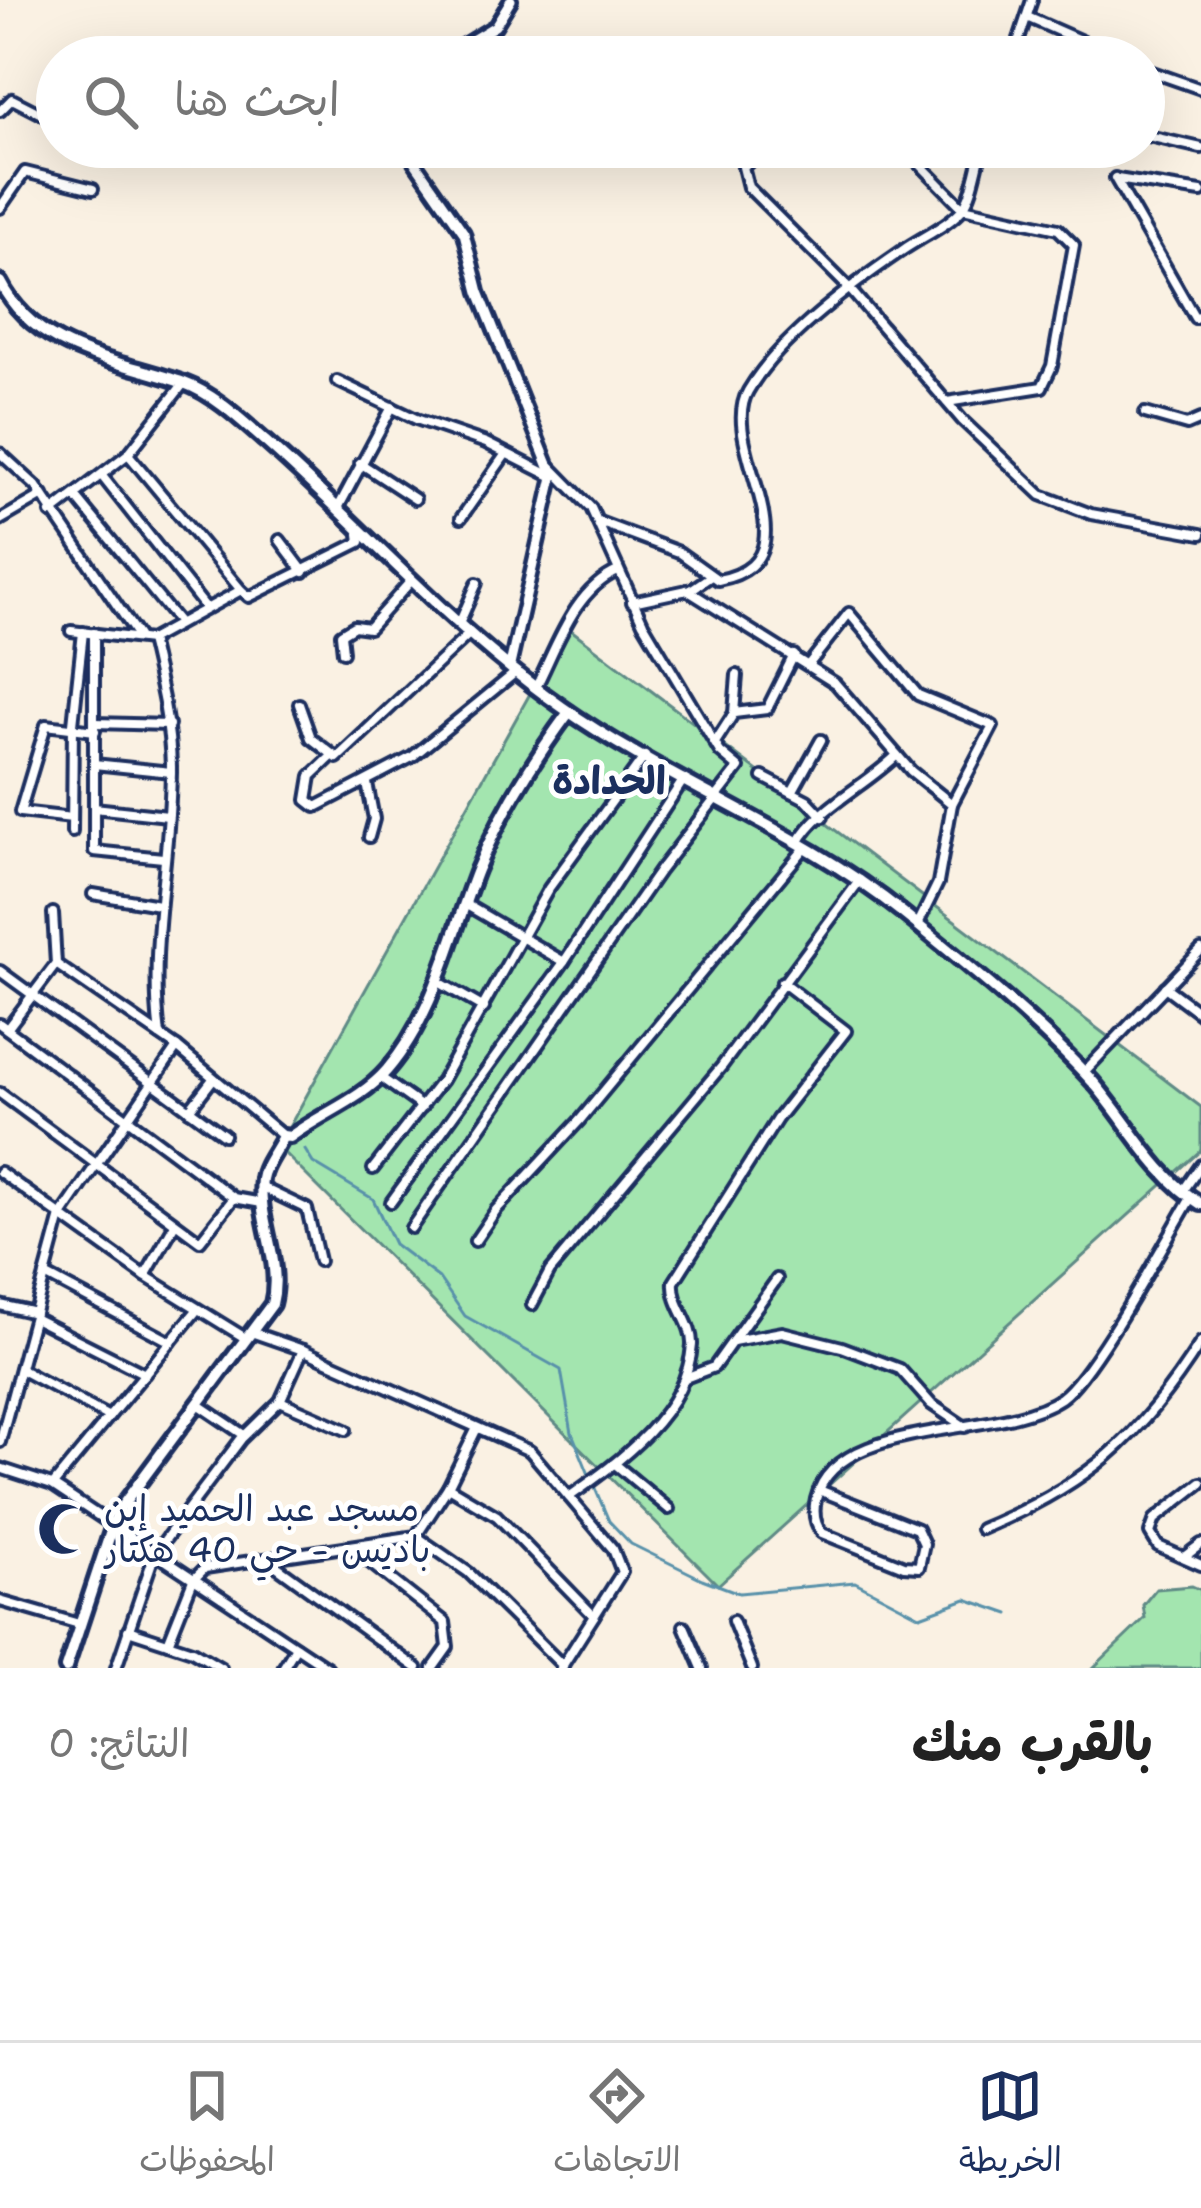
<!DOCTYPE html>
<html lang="ar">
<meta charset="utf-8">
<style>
body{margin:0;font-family:"Shantell Sans","Playpen Sans Arabic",sans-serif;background:#f6f6f6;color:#222;direction:rtl}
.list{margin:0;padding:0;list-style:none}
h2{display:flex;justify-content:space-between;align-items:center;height:156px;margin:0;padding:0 48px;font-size:51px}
h2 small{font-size:39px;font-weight:400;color:#767676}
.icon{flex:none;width:66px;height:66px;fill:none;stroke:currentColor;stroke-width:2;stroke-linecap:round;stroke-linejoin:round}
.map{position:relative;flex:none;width:1201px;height:1668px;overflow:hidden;direction:ltr}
.search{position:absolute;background:#fff;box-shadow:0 12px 48px #0002;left:36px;right:36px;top:36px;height:132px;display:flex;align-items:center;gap:30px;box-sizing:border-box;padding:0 42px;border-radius:66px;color:#767676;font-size:45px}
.sheet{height:372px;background:#fff}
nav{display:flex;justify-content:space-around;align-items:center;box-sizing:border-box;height:168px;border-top:3px solid #e0e0e0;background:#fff;font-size:33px;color:#767676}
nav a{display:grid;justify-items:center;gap:6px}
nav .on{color:#1b2f5e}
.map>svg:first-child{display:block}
.green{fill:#a3e5af;stroke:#5f8a86;stroke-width:3}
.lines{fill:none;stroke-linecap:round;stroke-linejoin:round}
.stream{stroke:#5991aa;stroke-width:3}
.minor-casing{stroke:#1b2f5e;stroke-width:16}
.tertiary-casing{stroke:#1b2f5e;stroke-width:18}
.secondary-casing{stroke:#1b2f5e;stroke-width:20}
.minor{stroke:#fff;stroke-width:8}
.tertiary{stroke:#fff;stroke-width:9}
.secondary{stroke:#fff;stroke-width:10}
.labels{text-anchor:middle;stroke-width:10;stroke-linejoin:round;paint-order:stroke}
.poi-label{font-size:36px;fill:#1b2f5e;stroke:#fff;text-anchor:start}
.neighbourhood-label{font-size:39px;font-weight:bold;fill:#1b2f5e;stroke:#fff}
</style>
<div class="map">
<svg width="1201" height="1668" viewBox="0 0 1201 1668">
<rect width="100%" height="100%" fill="#faf1e3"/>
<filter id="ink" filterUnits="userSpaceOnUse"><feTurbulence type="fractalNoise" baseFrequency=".00833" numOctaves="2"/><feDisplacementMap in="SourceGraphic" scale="24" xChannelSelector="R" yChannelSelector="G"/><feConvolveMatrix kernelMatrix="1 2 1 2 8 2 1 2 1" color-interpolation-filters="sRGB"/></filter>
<g filter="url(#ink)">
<g class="green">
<path d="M567,627L1201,1107V1150L718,1585L278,1147Z"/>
<path d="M1192,1586L1201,1590V1668H1093L1145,1618L1143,1605L1156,1589Z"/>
</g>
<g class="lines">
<g class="stream">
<path d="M305,1150L313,1163L373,1199L394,1244L439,1278L465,1316L561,1370L572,1433L590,1477"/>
<path d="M594,1486L609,1521L631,1544L702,1579L739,1593L855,1582L920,1616L966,1599L1009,1614"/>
</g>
<g class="minor-casing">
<g id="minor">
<path d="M1027,17L1118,57"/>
<path d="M1013,57L1032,0"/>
<path d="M1144,69L1201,89"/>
<path d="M0,111L12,99L57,122"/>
<path d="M1144,135L1201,148"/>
<path d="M120,147L124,148"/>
<path d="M767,147L743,167L748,187L848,287L962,420L1041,495L1091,514L1201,534"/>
<path d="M903,147L963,208L1058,229L1074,245L1052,366L1042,387L947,402"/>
<path d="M1115,178L1195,318L1201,315"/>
<path d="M1117,179L1201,192"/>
<path d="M0,208L25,172L93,189"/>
<path d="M337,381L416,419L486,443L553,477"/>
<path d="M1145,413L1187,425L1201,419"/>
<path d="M0,453L36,486L138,636"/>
<path d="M128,454L241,590"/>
<path d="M360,463L415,499"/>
<path d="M102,476L206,608"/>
<path d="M75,496L179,623"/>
<path d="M338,508L392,407"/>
<path d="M51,513L128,454L184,383"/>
<path d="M461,518L505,455"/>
<path d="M0,520L43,495"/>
<path d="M599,522L679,552L718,580C822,560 716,446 748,391C778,339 853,284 903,250C920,238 951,224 963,208C974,193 977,164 983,147"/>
<path d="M280,540L304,572"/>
<path d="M687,590L835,683L911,771L952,804"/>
<path d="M632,602L692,589L711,576"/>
<path d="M459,624L477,583"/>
<path d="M71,631L150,640L241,590L249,597L360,542L359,534"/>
<path d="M94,633V851L163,858"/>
<path d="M150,640C160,683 170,723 171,767C171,857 148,944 160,1035"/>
<path d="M343,652L341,634L354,626L369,628L410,582"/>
<path d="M809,664L849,613L918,695L993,726L952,804L938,883L918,924"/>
<path d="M536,687C557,646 574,590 618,571"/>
<path d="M299,704L311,738L337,758L470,633"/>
<path d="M734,713L737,675"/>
<path d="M95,723L169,725"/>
<path d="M716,741L734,713L767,709L794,655"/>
<path d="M333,755L311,776L307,800L316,807L412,757L516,672"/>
<path d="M94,764L171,772"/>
<path d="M763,777L807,800L823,817"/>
<path d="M367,783L374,819L369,837"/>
<path d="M792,792L821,740"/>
<path d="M94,808L168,816"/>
<path d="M72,818L20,812L46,725L95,731"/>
<path d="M72,832L73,724L83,632"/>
<path d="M798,843C817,808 867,785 897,755"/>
<path d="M93,894L159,905"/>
<path d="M465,904L564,962"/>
<path d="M53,913L56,964L177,1047L283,1136"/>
<path d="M0,971L224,1135"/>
<path d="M437,981L484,1008"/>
<path d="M1165,987L1201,1014"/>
<path d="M0,1024L234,1198L262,1203"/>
<path d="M7,1029L56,964"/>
<path d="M1084,1072L1201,950"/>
<path d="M380,1077L422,1107"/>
<path d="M0,1093L200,1241L234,1198"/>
<path d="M189,1110L213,1079"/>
<path d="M373,1169L442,1080L549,888L645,756"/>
<path d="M0,1172L145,1276L247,1339"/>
<path d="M263,1188L307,1209L319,1261"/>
<path d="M1183,1191L1201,1165"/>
<path d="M391,1202L564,962L684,779"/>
<path d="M411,1228L660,870L739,768L720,752L643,623L591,508L548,464"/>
<path d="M475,1241L496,1210L580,1120L804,849"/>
<path d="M45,1275L171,1342"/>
<path d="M145,1276L175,1224"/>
<path d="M0,1305L35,1313"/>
<path d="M532,1305L550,1271L722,1066L860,880"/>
<path d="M34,1318L145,1374"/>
<path d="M251,1332L303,1350L530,1451L613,1549L622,1572L561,1668"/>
<path d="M733,1341L782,1332L842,1347L900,1369L931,1404L965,1427"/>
<path d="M20,1369L109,1417"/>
<path d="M685,1378L714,1367L777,1279"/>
<path d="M280,1401L346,1430"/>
<path d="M198,1404L244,1435"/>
<path d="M0,1442L61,1216L177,1047"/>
<path d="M615,1464L669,1509"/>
<path d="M0,1468L52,1485L328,1668"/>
<path d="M1201,1483L1155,1519L1150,1533L1158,1546L1201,1565"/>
<path d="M53,1485L197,1310"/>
<path d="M448,1487L497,1516L594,1616"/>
<path d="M819,1490L917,1529L924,1544L919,1567L904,1566L822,1533C814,1523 813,1512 816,1499C836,1416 1000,1440 1061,1398C1094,1375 1166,1239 1191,1198"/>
<path d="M569,1497C620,1461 687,1413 692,1345C693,1323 672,1305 674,1282L777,1119L846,1031L782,982"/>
<path d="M981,1529C1087,1485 1140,1439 1201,1342"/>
<path d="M416,1536L468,1572L563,1666"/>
<path d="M350,1547L445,1622L448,1647L433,1668"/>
<path d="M1184,1557L1201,1544"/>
<path d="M268,1560L417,1668"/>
<path d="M0,1601L79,1624"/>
<path d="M733,1621L752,1668"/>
<path d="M684,1626L702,1668"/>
<path d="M128,1630L192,1651L221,1668"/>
<path d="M168,1643L193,1580L205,1568L416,1536L448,1487L476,1430"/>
<path d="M116,1668L155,1553L241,1439L280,1401L303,1350"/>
<path d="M283,1668L296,1647"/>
</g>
</g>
<g class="tertiary-casing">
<g id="tertiary">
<path d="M444,57L495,26L511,0"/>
<path d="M404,147L464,233L479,292L553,477L510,665"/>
</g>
</g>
<g class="secondary-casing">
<g id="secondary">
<path d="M0,282C36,353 116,359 184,383C214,394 241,420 265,441C365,529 452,630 562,707C670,783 801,831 903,913C967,965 1037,1021 1093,1082C1128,1122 1155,1176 1201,1204"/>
<path d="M66,1668L117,1513L272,1304C283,1262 257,1221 262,1179C264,1164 277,1150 283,1136L290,1137C322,1113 361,1100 387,1070C435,1014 451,936 477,870C501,812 532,762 569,712"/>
</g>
</g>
<use href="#minor" class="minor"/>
<use href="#tertiary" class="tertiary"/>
<use href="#secondary" class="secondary"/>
</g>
</g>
<defs>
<g id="mosque-bare" transform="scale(4.14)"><path d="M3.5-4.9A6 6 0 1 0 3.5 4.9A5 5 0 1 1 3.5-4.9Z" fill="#1b2f5e" stroke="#fff" stroke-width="2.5" paint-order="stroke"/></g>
</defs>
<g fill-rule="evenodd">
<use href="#mosque-bare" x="64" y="1529"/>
</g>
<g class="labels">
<g class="poi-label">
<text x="104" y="1521">مسجد عبد الحميد إبن<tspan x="104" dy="41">باديس - حي 40 هكتار</tspan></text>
</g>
<g class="neighbourhood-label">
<text x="609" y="794">الحدادة</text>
</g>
</g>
</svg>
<div class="search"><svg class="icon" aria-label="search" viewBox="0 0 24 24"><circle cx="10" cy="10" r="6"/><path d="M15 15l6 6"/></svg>ابحث هنا</div>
</div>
<section class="sheet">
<h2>بالقرب منك<small>النتائج: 0</small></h2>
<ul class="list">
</ul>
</section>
<nav>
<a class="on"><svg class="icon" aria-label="map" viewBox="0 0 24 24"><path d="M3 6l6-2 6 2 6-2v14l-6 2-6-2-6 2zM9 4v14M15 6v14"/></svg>الخريطة</a>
<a><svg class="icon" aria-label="directions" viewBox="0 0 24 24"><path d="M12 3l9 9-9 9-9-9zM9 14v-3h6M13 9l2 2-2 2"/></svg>الاتجاهات</a>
<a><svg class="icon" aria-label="saved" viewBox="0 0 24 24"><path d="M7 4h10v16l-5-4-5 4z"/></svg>المحفوظات</a>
</nav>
